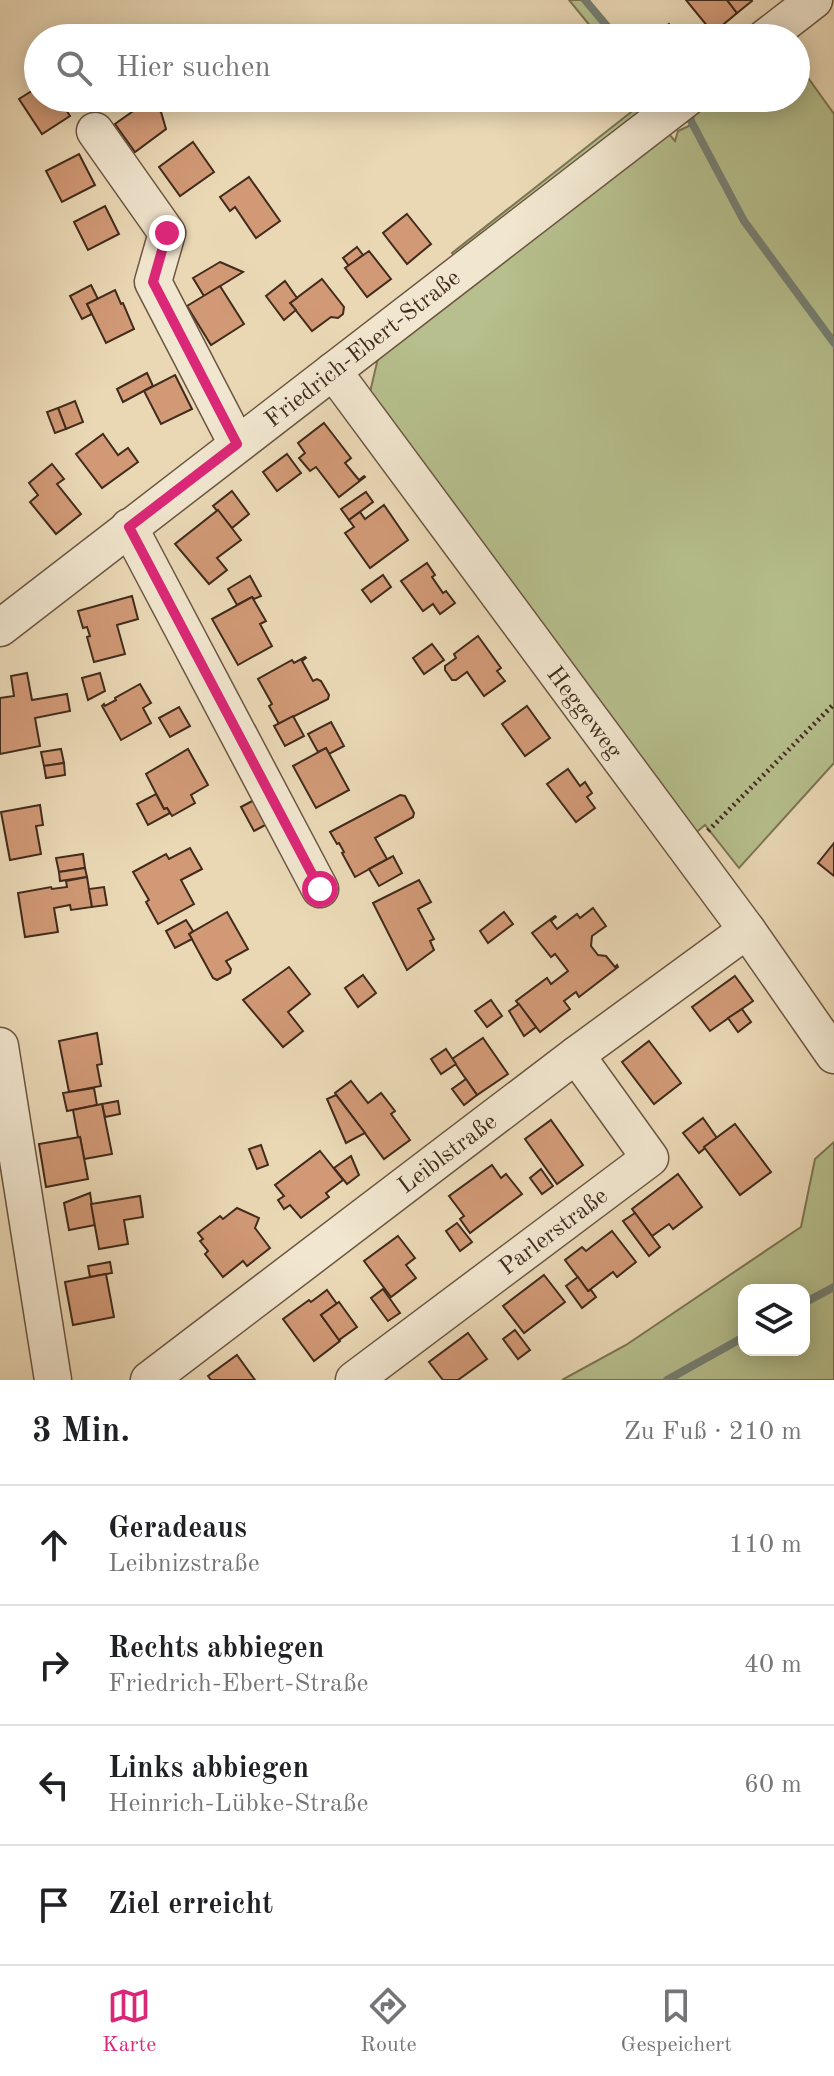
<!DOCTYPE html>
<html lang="de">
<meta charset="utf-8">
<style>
body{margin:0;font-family:"Old Standard TT",serif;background:#f2f2f2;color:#202124}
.controls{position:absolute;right:24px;bottom:24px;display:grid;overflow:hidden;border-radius:16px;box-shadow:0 4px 20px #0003}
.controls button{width:72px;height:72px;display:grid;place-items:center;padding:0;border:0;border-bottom:2px solid #e0e0e0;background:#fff;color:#202124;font:40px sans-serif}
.stop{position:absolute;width:24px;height:24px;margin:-18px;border:6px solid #db2777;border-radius:50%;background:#fff}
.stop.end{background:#db2777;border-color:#fff;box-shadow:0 2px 8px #0008}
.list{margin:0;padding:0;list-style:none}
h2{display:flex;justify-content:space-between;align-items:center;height:104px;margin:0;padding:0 32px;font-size:34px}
h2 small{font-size:26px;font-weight:400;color:#757577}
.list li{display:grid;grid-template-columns:52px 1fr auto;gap:24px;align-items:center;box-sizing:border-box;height:120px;padding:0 32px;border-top:2px solid #e0e0e0}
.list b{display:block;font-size:30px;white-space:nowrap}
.list p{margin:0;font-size:26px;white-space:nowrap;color:#757577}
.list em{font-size:26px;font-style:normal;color:#757577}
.icon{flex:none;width:44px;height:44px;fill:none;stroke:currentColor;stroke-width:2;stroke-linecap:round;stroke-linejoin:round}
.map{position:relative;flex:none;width:834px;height:1380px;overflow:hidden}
.search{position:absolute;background:#fff;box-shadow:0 4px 20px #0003;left:24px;right:24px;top:24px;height:88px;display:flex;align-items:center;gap:20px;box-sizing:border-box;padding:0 28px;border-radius:44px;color:#757577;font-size:30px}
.sheet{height:584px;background:#fff}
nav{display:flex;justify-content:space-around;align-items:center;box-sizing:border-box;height:112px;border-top:2px solid #e0e0e0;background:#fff;font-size:22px;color:#757577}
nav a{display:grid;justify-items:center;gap:4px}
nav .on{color:#db2777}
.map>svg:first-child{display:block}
.green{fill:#b6bf8d;stroke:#7c7554;stroke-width:2;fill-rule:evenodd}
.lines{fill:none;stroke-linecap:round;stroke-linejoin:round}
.stream{stroke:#768074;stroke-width:8}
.building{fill:#d19976;stroke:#422b1c;stroke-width:2}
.minor-casing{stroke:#6c5642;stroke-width:39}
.path{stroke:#422b1c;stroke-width:5;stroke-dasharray:2 4;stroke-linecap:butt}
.minor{stroke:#f1e6cf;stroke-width:36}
.route{stroke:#db2777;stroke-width:10}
.labels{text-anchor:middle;stroke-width:6;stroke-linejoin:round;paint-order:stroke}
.street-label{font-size:24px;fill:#422b1c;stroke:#f1e6cf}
</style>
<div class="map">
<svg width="834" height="1380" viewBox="0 0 834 1380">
<rect width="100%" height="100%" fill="#ead8b5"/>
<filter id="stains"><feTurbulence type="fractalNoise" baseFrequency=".0025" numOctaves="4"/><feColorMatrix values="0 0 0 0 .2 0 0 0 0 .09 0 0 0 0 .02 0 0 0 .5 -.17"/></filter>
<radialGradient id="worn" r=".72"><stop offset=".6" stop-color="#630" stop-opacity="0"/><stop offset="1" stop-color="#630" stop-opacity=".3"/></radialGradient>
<g class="green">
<path d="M569,0H587L618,38H600Z"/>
<path d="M796,61L834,114V763L739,868L705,825L687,840L367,405L378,358L669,134L675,141L678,131L693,124L694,114L716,98H796Z"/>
<path d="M649,98H660L455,257L452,253Z"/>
<path d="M834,1142V1380H562L626,1345L801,1227L815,1159ZM744,1290H804V1350H744Z"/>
</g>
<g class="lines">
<g class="stream">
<path d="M585,0L617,38"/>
<path d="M691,121L744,221L834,343"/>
<path d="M804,1303L834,1287"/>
<path d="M667,1380L744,1337"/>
</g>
</g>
<g class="building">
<path d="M686,0H727L737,13L713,33Z"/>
<path d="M727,0H751L752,1L737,13Z"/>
<path d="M669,24L679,38H650Z"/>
<path d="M38,68V87L36,88L27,75Z"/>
<path d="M38,87V98H58L70,116L42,134L19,99Z"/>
<path d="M146,102L161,112L166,129L135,152L115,124Z"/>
<path d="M193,142L214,172L180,196L159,167Z"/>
<path d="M79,154L95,185L62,202L46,171Z"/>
<path d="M249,177L280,221L256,238L235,207L230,211L220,197Z"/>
<path d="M105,206L119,234L88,250L74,222Z"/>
<path d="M407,214L431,244L407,264L383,233Z"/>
<path d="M357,247L363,255L349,266L343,258Z"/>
<path d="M369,251L391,279L367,297L345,268Z"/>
<path d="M220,262L243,272L204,296L193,278Z"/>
<path d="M322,279L344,307L343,314L338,318L331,317L312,331L290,303Z"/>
<path d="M285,281L297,298L290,303L296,310L284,320L266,296Z"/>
<path d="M91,285L98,299L87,304L92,314L82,319L70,296Z"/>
<path d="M220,286L244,324L211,345L187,306Z"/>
<path d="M115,290L121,304L123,303L134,329L106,343L87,304Z"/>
<path d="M147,373L153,386L123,402L117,389Z"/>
<path d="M175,375L192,409L161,424L144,391Z"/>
<path d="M75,401L83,422L66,429L58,408Z"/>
<path d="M58,408L66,429L55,433L47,412Z"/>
<path d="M324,423L351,458L345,463L359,480L364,476L365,477L339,497L316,467L310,471L299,458L305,453L298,443Z"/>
<path d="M103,434L118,455L128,448L138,462L102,488L76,454Z"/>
<path d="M287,454L301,473L277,491L263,472Z"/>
<path d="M52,464L64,479L57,484L81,514L56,534L30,502L38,495L29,483Z"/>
<path d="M232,491L249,514L232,528L213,506Z"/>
<path d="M366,492L373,502L349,520L341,509Z"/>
<path d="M384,505L408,540L370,568L345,533L354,527L349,520L360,512L365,519Z"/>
<path d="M218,510L241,540L217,558L227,570L209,584L175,544Z"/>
<path d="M427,563L435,575L432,577L443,593L446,591L455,603L440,614L433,604L423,611L401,581Z"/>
<path d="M383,575L391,587L371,602L362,590Z"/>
<path d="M250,576L261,596L254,599L252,597L237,605L228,589Z"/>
<path d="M132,596L138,619L117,625L125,654L94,662L87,637L90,636L87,627L83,628L78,611Z"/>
<path d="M252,597L266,621L260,624L272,646L238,665L212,619Z"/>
<path d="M478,636L501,668L497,671L505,681L484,696L467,672L456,680H452L445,670V666L456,658L454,654Z"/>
<path d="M432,644L444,660L424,674L413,658Z"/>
<path d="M305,657L306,658L302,661L313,681L317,679L321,681L329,695L328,699L279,724L269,706L272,704L258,679L292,660L294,663Z"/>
<path d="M27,673L32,700L67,694L70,711L35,718L40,746L0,754V698L14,696L11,676Z"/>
<path d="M100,673L105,691L88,700L82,678Z"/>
<path d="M140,684L151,703L143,708L151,723L121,740L102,706L104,704L105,706L116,700L115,698Z"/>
<path d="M527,706L550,738L525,756L502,724Z"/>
<path d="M179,707L190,726L170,737L159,718Z"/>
<path d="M293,716L304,736L285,746L274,726Z"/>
<path d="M331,722L344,746L329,754L326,748L318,752L308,734Z"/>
<path d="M326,748L349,790L316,808L293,766Z"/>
<path d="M61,749L64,763L44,766L41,752Z"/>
<path d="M188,749L208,785L191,795L195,803L172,816L167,808L164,809L146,774Z"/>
<path d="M64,763L65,775L46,778L44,766Z"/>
<path d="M568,769L580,786L585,782L592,793L587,797L595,808L576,822L547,784Z"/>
<path d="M156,794L164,809L167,808L170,813L148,825L137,804Z"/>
<path d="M400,795L405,796L414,813L413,817L375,838L387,859L355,877L342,853L344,852L339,843L337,844L330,832Z"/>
<path d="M256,799L269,823L254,831L241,807Z"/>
<path d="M40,805L43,825L36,826L41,854L10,860L1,812Z"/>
<path d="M834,843V876L818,863Z"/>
<path d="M190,848L202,869L181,880L194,904L158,924L146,902L149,900L133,872L166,854L169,859Z"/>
<path d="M83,854L85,868L59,872L56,858Z"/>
<path d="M393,856L402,873L379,886L369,869Z"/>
<path d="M85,868L87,877L60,881L59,872Z"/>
<path d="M87,877L92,907L71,910L70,905L54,908L58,932L25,937L18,893L51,887L52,889L67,887L66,881Z"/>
<path d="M419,880L431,902L418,909L434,939L430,941L434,950L407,970L373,903Z"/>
<path d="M104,887L107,905L92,907L89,889Z"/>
<path d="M593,908L606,926L592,936L591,946L598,955L606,956L615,967L617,965L618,967L579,997L576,992L564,1001L570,1009L540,1032L516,1001L547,978L551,984L568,971L555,954L551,957L532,933L555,916L556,917L551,921L557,929L577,914L580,918Z"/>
<path d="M227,912L248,949L226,961L231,969L230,973L217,980L213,978L189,934Z"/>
<path d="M504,912L513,924L488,943L480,931Z"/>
<path d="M186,920L193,931L189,934L192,939L175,948L166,931Z"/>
<path d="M289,967L310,994L288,1012L303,1031L283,1047L243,1000Z"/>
<path d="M363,975L376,993L358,1007L345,988Z"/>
<path d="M735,976L753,1001L710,1031L692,1007Z"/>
<path d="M491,1000L502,1016L487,1027L475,1011Z"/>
<path d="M519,1004L536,1027L524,1036L509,1011Z"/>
<path d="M742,1009L751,1022L738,1032L728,1018Z"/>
<path d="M97,1033L102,1064L97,1065L101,1086L69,1092L59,1041Z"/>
<path d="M483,1038L508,1074L477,1095L452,1059Z"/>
<path d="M649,1041L681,1083L654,1104L622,1062Z"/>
<path d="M446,1049L456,1064L441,1074L431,1059Z"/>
<path d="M466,1079L477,1095L464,1105L452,1089Z"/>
<path d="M351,1081L368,1103L381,1093L395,1111L391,1114L410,1140L384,1159L335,1093Z"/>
<path d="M94,1088L97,1105L67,1111L63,1093Z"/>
<path d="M336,1095L365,1133L346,1143L327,1099Z"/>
<path d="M118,1101L120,1114L105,1117L102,1104Z"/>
<path d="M102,1104L112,1154L84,1159L80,1137H78L73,1110Z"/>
<path d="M703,1118L717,1138L699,1153L683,1133Z"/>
<path d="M551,1120L583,1165L557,1184L525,1139Z"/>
<path d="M735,1124L771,1172L740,1195L704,1147Z"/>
<path d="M80,1137L88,1179L46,1187L39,1144Z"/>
<path d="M261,1145L268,1165L257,1169L249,1149Z"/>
<path d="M320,1151L343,1180L326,1193L329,1197L301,1218L290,1205L284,1209L278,1200L284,1196L275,1185Z"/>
<path d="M351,1156L359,1175L347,1184L334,1168Z"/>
<path d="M492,1165L501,1178L506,1174L522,1194L470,1233L460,1219L464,1216L449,1196Z"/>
<path d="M541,1169L553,1186L542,1194L530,1178Z"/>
<path d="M678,1174L702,1207L673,1229L669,1224L652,1236L632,1209Z"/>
<path d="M90,1193L95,1225L69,1230L64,1203Z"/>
<path d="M140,1196L143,1217L124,1220L128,1244L99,1249L91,1204Z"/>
<path d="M237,1208L259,1218L255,1228L270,1248L247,1266L243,1261L223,1277L205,1254L208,1251L200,1241L203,1239L198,1233L220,1216L223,1219Z"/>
<path d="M635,1213L660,1247L649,1256L623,1221Z"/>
<path d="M457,1223L472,1242L460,1251L446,1231Z"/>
<path d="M612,1231L636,1262L617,1277L613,1272L588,1291L565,1260L582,1247L586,1251Z"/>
<path d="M398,1236L415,1258L406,1265L416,1278L391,1297L364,1261Z"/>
<path d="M110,1262L112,1273L90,1277L88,1266Z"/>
<path d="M106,1274L114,1317L73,1325L65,1282Z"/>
<path d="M544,1275L565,1302L524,1333L503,1306Z"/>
<path d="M578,1277L588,1291L591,1290L596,1297L582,1308L566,1286Z"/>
<path d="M383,1289L400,1313L388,1321L371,1298Z"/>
<path d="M327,1290L337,1304L321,1315L340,1341L314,1361L283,1319L309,1300L311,1302Z"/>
<path d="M339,1302L357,1327L339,1340L321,1315Z"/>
<path d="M515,1330L530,1350L518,1359L503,1339Z"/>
<path d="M468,1333L487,1359L458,1380H443L429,1362Z"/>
<path d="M237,1355L255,1380H211L208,1376Z"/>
</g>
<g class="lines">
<g class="minor-casing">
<g id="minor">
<path d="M765,38L814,0"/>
<path d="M95,131L167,233L153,282L237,444"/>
<path d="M333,371L747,930L834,1055"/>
<path d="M129,527L320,889"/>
<path d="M0,628L687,98"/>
<path d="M0,1046L53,1380"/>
<path d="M149,1380L576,1055L747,930"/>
<path d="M354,1380L650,1158L576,1055"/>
</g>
</g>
<path class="path" d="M708,831L834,704"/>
<use href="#minor" class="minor"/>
</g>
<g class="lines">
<path class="route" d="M167,233L153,282L237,444L129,527L320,889"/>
</g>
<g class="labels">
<g class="street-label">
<text transform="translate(362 348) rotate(-38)" y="8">Friedrich-Ebert-Straße</text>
<text transform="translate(585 712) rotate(53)" y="8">Heggeweg</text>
<text transform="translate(447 1153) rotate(-37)" y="8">Leiblstraße</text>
<text transform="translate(553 1231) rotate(-37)" y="8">Parlerstraße</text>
</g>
</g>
<rect width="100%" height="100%" filter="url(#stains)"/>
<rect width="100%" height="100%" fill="url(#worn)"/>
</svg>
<div class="controls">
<button><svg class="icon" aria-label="layers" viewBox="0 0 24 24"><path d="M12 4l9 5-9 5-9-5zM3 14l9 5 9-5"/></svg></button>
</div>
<div class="stop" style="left:320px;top:889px"></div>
<div class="stop end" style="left:167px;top:233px"></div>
<div class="search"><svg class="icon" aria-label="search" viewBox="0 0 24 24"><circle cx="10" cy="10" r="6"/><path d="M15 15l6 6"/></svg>Hier suchen</div>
</div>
<section class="sheet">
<h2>3 Min.<small>Zu Fuß · 210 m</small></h2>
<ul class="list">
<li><svg class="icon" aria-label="ahead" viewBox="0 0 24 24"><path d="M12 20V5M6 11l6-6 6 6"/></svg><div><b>Geradeaus</b><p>Leibnizstraße</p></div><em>110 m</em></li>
<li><svg class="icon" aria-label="right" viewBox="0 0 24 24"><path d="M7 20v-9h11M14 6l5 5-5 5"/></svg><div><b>Rechts abbiegen</b><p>Friedrich-Ebert-Straße</p></div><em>40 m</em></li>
<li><svg class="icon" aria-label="left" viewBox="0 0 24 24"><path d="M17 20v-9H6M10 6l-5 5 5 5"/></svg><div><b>Links abbiegen</b><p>Heinrich-Lübke-Straße</p></div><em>60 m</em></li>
<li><svg class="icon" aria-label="arrive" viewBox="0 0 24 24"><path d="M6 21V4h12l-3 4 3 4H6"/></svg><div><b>Ziel erreicht</b></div></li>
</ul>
</section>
<nav>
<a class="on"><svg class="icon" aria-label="map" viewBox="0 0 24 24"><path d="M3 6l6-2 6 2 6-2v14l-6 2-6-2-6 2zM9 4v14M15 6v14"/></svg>Karte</a>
<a><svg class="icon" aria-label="directions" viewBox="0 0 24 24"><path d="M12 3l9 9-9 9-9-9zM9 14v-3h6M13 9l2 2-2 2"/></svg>Route</a>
<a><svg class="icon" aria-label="saved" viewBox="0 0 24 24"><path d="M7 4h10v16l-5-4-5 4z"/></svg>Gespeichert</a>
</nav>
